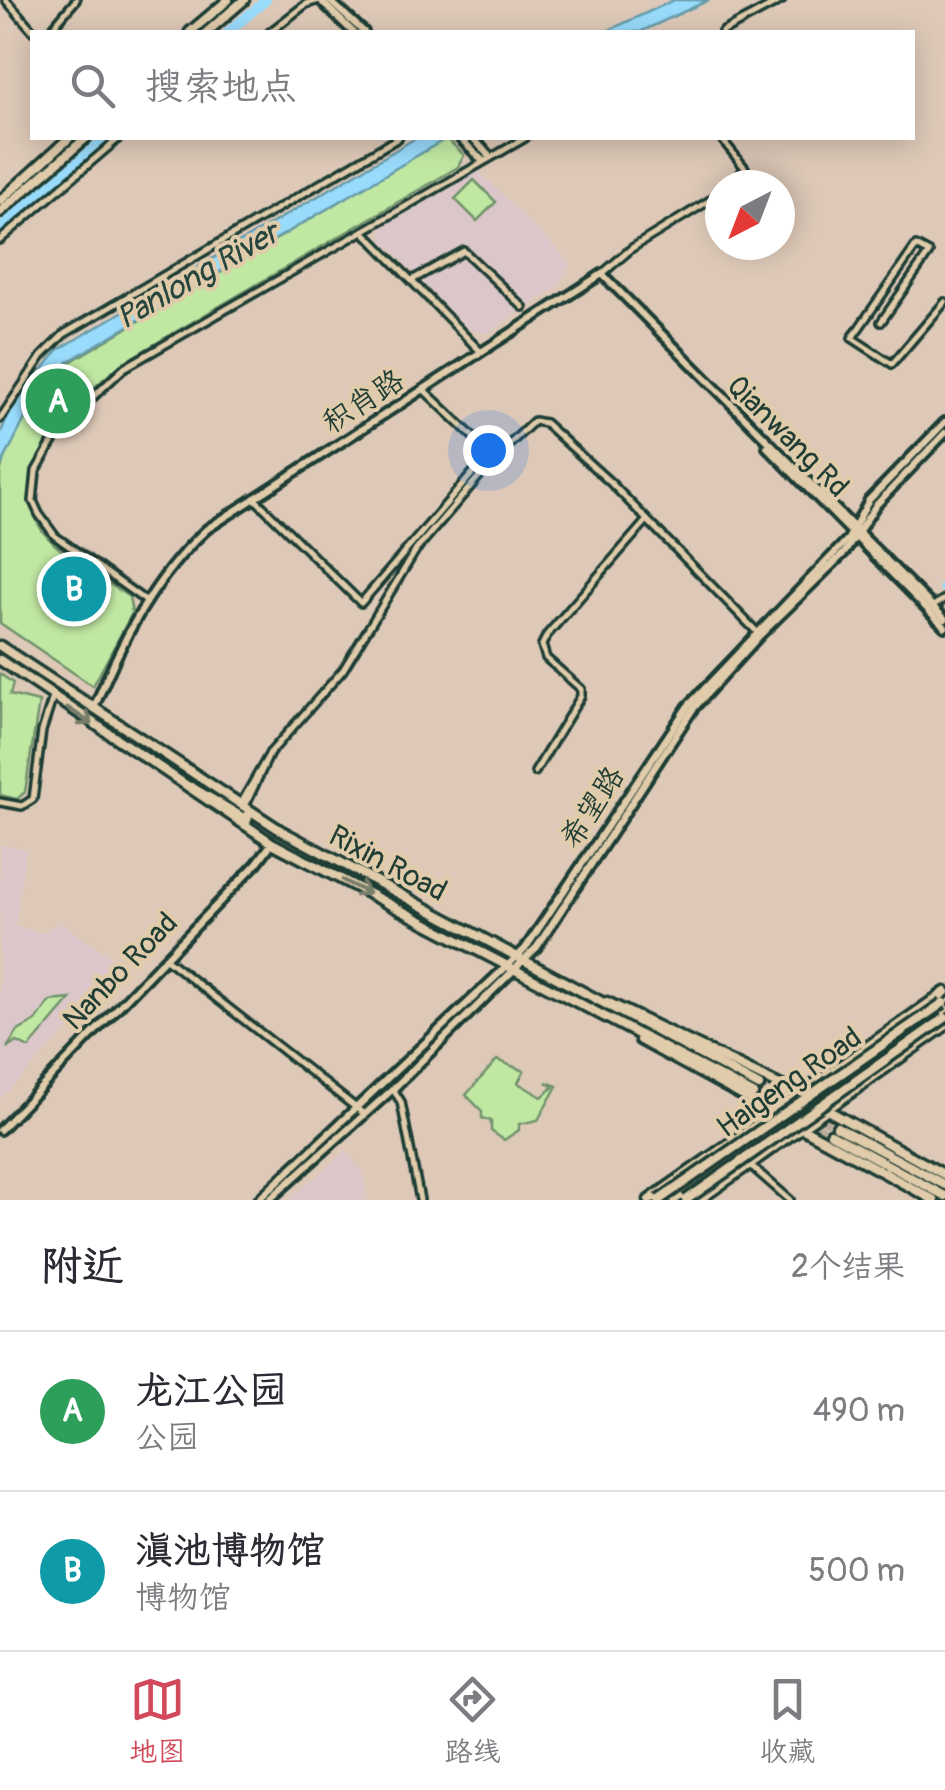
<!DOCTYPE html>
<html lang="zh">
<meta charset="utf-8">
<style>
body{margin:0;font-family:Pangolin,"LXGW WenKai TC",sans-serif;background:#f7f7f7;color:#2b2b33}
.compass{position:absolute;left:705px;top:170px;width:90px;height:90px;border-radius:50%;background:#fff;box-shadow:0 5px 25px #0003;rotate:222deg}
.you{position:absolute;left:488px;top:450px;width:35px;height:35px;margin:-25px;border:8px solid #fff;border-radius:50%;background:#1a73e8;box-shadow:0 0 0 15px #1a73e833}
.badge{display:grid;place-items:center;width:65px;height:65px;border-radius:50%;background:#d1495b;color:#fff;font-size:32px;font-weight:700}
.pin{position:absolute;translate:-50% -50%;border:5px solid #fff;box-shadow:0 2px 10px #0006}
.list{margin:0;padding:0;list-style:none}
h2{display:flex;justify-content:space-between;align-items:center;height:130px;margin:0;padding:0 40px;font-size:42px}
h2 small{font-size:32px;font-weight:400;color:#7c7c81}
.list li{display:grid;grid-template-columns:65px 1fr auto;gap:30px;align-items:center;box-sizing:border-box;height:160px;padding:0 40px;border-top:2px solid #e1e1e2}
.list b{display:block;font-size:38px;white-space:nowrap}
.list p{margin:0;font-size:32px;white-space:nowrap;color:#7c7c81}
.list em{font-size:32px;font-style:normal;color:#7c7c81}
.icon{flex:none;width:55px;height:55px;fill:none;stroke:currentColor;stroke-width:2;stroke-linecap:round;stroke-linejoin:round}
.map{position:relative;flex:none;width:945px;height:1200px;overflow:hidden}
.search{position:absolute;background:#fff;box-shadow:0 5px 25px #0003;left:30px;right:30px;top:30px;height:110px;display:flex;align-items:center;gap:25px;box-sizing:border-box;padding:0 35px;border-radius:0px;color:#7c7c81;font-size:38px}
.sheet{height:450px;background:#fff}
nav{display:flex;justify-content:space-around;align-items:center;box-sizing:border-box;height:140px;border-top:2px solid #e1e1e2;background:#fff;font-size:28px;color:#7c7c81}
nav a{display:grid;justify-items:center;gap:5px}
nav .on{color:#d1495b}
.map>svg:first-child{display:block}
.built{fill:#dbc7c9}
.green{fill:#c1e8a3;stroke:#70926c;stroke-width:2.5}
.water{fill:#99dbfb;stroke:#689cab;stroke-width:2.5}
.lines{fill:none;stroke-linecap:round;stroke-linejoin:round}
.river{stroke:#99dbfb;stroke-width:10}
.secondary-tunnel{stroke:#b8ad9e;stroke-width:8;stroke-dasharray:8 4;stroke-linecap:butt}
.minor-casing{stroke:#1f3d34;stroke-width:12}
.tertiary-casing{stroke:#1f3d34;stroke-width:14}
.secondary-casing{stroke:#1f3d34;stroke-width:15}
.minor{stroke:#e0cbaa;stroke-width:5}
.tertiary{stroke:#e0cbaa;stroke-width:6}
.secondary{stroke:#e0cbaa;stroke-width:8}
.secondary-bridge-casing{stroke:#1f3d34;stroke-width:15;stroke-linecap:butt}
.secondary-bridge{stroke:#e0cbaa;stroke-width:8}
.oneway{stroke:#767d69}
.labels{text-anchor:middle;stroke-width:8;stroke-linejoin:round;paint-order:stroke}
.street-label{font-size:30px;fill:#1f3d34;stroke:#e0cbaa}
.water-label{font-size:32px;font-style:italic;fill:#25453e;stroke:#e0cbaa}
</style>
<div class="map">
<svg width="945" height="1200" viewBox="0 0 945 1200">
<rect width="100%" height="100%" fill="#dec9b8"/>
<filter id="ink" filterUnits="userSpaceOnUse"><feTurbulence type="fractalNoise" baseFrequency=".01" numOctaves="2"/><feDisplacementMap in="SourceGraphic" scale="20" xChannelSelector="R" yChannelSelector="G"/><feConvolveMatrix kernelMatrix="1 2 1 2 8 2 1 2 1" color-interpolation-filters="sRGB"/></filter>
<g filter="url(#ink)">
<g class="built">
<path d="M478,170L571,264L558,287L488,333L470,331L382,240L381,225Z"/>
<path d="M0,844L26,849L15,926L43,933L60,922L128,969L0,1099Z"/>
<path d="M346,1150L363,1173L367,1200H289Z"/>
</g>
<g class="green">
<path d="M446,138L464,155L458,167L124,362C80,397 0,469 43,532C64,558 101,577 129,597L132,613L93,686L0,623C0,577 0,518 0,474C7,432 41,391 70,362Z"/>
<path d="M474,180L496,202L477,221L455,199Z"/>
<path d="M0,674L13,683L10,695L39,702L25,792L17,799L0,795Z"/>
<path d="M71,999L29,1048L17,1042L7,1048L18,1031L36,1021L50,1001Z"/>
<path d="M497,1060L524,1071L518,1083L542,1097L553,1087L546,1082L557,1086L538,1120L519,1124V1130L504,1140L491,1131V1121L482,1118V1111L466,1095Z"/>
</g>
<g class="water">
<path d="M674,0H709L640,32H605Z"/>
<path d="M416,138H447L69,361L37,395L0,468V435L9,412L58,350Z"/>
</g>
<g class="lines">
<g class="river">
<path d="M228,32L266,0"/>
<path d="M0,228L105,138"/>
<path d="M944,588L945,587"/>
</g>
<g class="secondary-tunnel">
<path d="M759,1086L837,1127"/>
<path d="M753,1094L785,1110"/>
<path d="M806,1121L831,1134"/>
</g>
<g class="minor-casing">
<g id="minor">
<path d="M6,0L34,32"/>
<path d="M54,26L76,0"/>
<path d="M270,32L306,4L319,0"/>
<path d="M722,32L782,0"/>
<path d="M721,138L745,168L731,185"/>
<path d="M363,231L480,351"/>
<path d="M0,240L119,138"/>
<path d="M603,273L632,248L720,194"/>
<path d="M412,280L464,251L523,307"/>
<path d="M881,322L929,253L916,246L852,338L892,364L945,302"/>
<path d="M0,419L42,356L64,334L398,138"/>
<path d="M254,498L361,603L490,453L423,389"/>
<path d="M147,602L55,536L39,514L33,501L36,471L61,427L124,368L525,138"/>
<path d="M933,606L945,599"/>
<path d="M270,753L343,670L416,550L494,459L534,421L545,423L611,483L756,631"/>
<path d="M535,772L581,696V689L546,658L542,645L547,635L647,520"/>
<path d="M0,802L22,806L33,799L42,731L53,697"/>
<path d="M240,805L270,753L245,806"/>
<path d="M166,959L364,1114"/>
<path d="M393,1089L401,1102L420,1200"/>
<path d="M750,1165L790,1200"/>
</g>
</g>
<g class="tertiary-casing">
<g id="tertiary">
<path d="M320,0L353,32"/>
<path d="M329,0L364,32"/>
<path d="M460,138L482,160"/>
<path d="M473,138L489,156"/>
<path d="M767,447L945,627"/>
<path d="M94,708C121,642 154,577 207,529L602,274L945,619"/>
<path d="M0,1130L257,863L272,843"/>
<path d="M258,1200L525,949L688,706L848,539L869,500L945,422"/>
<path d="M269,1200L393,1089L537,947L693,709L760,635L845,552L876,505L945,433"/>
</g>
</g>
<g class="secondary-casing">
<g id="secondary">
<path d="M190,32L228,0"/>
<path d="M207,32L244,0"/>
<path d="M0,201L69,138"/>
<path d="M0,212L86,138"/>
<path d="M0,646L280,830L759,1086"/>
<path d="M0,660L272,843L753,1094"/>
<path d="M191,787L247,820L249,813"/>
<path d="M607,1002L800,1095L945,1175"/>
<path d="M640,1040L934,1200"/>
<path d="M800,1120L812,1101L945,1009"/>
<path d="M837,1127L945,1185"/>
<path d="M831,1134L945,1196"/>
<path d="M649,1200L945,992"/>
<path d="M674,1200L786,1121L799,1102"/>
<path d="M699,1200L945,1026"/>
</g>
</g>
<use href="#minor" class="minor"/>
<use href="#tertiary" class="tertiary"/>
<use href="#secondary" class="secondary"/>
<g class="secondary-bridge-casing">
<g id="secondary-bridge">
<path d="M659,1200L943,1003"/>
<path d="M686,1200L945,1018"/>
</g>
</g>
<use href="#secondary-bridge" class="secondary-bridge"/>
</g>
<defs><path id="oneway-shaft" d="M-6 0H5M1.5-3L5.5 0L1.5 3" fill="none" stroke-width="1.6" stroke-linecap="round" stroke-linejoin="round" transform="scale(2.5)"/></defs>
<g class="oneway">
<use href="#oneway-shaft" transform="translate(80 716) rotate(34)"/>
<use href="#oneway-shaft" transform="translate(356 887) rotate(27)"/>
</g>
</g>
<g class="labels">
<g class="street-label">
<text transform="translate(363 401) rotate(-33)" y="10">积肖路</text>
<text transform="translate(788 436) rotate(45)" y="10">Qianwang Rd</text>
<text transform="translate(592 807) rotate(-57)" y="10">希望路</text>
<text transform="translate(388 863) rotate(28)" y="10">Rixin Road</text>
<text transform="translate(120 971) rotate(-46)" y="10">Nanbo Road</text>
<text transform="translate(789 1082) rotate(-35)" y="10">Haigeng Road</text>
</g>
<g class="water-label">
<text transform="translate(197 275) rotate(-30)" y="11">Panlong River</text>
</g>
</g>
</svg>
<svg class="compass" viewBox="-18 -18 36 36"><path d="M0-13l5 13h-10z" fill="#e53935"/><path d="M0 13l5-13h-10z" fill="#7c7c81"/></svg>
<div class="you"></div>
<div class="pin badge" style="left:58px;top:401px;background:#2e9e5b">A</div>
<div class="pin badge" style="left:74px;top:589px;background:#0f9aa8">B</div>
<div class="search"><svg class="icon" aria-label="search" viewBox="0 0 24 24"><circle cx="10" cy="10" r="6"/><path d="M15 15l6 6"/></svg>搜索地点</div>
</div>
<section class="sheet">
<h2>附近<small>2个结果</small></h2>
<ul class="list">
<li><span class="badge" style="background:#2e9e5b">A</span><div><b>龙江公园</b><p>公园</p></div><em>490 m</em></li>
<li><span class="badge" style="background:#0f9aa8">B</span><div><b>滇池博物馆</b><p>博物馆</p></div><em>500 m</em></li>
</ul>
</section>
<nav>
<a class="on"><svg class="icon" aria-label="map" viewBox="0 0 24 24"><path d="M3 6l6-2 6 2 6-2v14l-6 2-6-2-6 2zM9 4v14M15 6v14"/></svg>地图</a>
<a><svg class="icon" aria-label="directions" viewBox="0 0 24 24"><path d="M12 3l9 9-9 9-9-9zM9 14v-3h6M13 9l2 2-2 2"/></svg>路线</a>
<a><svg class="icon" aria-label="saved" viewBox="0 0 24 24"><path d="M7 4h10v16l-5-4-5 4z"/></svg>收藏</a>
</nav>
